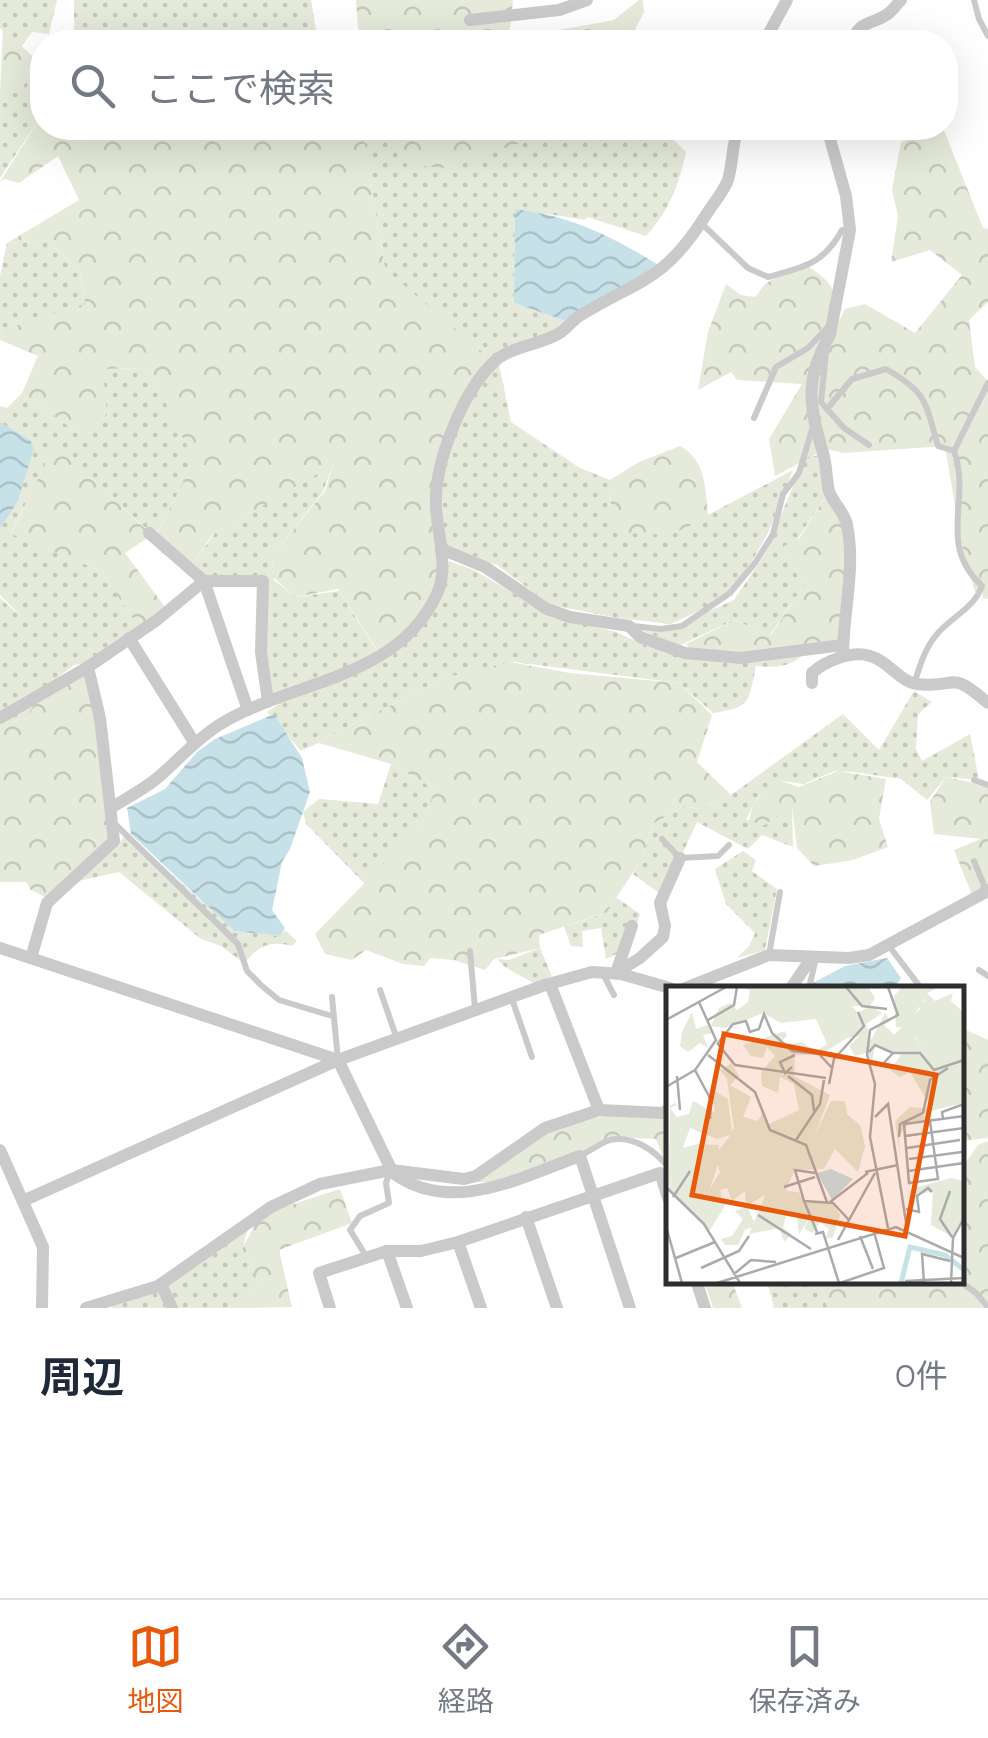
<!DOCTYPE html>
<html lang="ja">
<meta charset="utf-8">
<style>
body{margin:0;font-family:Montserrat,"Noto Sans JP",sans-serif;background:#f2f2f3;color:#1f2937}
.list{margin:0;padding:0;list-style:none}
h2{display:flex;justify-content:space-between;align-items:center;height:130px;margin:0;padding:0 40px;font-size:42px}
h2 small{font-size:32px;font-weight:400;color:#747a83}
.icon{flex:none;width:55px;height:55px;fill:none;stroke:currentColor;stroke-width:2;stroke-linecap:round;stroke-linejoin:round}
.map{position:relative;flex:none;width:988px;height:1308px;overflow:hidden}
.search{position:absolute;background:#fff;box-shadow:0 10px 40px #0002;left:30px;right:30px;top:30px;height:110px;display:flex;align-items:center;gap:25px;box-sizing:border-box;padding:0 35px;border-radius:40px;color:#747a83;font-size:38px}
.sheet{height:290px;background:#fff}
nav{display:flex;justify-content:space-around;align-items:center;box-sizing:border-box;height:140px;border-top:2px solid #e0e1e3;background:#fff;font-size:28px;color:#747a83}
nav a{display:grid;justify-items:center;gap:5px}
nav .on{color:#ea580c}
.map>svg:first-child{display:block}
.grass{fill:url(#grass-dots)}
.forest{fill:url(#forest-crowns)}
.water{fill:url(#water-waves)}
.lines{fill:none;stroke-linecap:round;stroke-linejoin:round}
.lane{stroke:#cacaca;stroke-width:6}
.street{stroke:#cacaca;stroke-width:12}
.inset-river{fill:none;stroke:#c7e1e9;stroke-width:5}
.inset-road{fill:none;stroke:#ababab;stroke-width:2.5}
.view{fill:#e8590c;fill-opacity:0.15;stroke:#e8590c;stroke-width:5}
.inset-edge{fill:none;stroke:#2d2d2d;stroke-width:5}
</style>
<div class="map">
<svg width="988" height="1308" viewBox="0 0 988 1308">
<defs>
<pattern id="grass-dots" width="8" height="8" patternUnits="userSpaceOnUse" patternTransform="scale(2.5)"><rect width="8" height="8" fill="#e5eada"/><path d="M2 2h.1M6 6h.1" fill="none" stroke="#c5c9bb" stroke-width="1.8" stroke-linecap="round"/></pattern>
<pattern id="forest-crowns" width="20" height="18" patternUnits="userSpaceOnUse" patternTransform="scale(2.5)"><rect width="20" height="18" fill="#e5eada"/><path d="M2 6a3 3 0 1 1 6 0M12 15a3 3 0 1 1 6 0" fill="none" stroke="#c5c9bb"/></pattern>
<pattern id="water-waves" width="16" height="10" patternUnits="userSpaceOnUse" patternTransform="scale(2.5)"><rect width="16" height="10" fill="#c7e1e9"/><path d="M0 5q4-4 8 0t8 0" fill="none" stroke="#abc1c8"/></pattern>
</defs>
<rect width="100%" height="100%" fill="#fff"/>
<g class="grass">
<path d="M0,0H57L49,34L32,32L21,47L0,28Z"/>
<path d="M74,0H311L318,42H81L74,31Z"/>
<path d="M33,66L42,69V115L0,178V93H15L25,82Z"/>
<path d="M556,128H675L670,136L686,152C679,185 669,211 646,236L587,217L586,220L515,209L514,303L566,321L549,339L498,360L511,422L580,468L610,480V501L670,535L793,470L768,533L751,563L726,598L671,624L618,618L551,605L497,565L441,549L440,469L488,361L385,269L364,140H396L442,168Z"/>
<path d="M46,240L80,271L85,305L0,331V276L7,243Z"/>
<path d="M148,368L195,460L155,537L55,445L11,533L101,571L139,628L87,663L74,665L40,691L27,718L4,723L0,719V598L24,619L0,595V406L7,408L22,393L80,434L102,369Z"/>
<path d="M823,453L829,491L786,557L804,585L770,635L734,620L678,646L641,630L671,628L734,600L765,554L804,460Z"/>
<path d="M333,464L323,492L272,556L274,580L295,597L339,591L379,654L360,668C416,647 438,620 449,561L476,571L551,616L616,632L649,647L807,650C794,667 777,668 756,666C748,703 752,707 713,713L679,683L514,662L444,678L301,751L267,712L301,689L269,697L263,644L266,576L207,577L193,563L215,533Z"/>
<path d="M914,691L932,702L918,714L916,749L922,761L970,734L979,780L946,777L927,800L901,779L853,772L835,771L803,784L776,780L755,801L746,820L764,825L792,805L793,847L762,835L748,849L697,822L663,896L633,874L644,854L653,824L683,806L700,809L731,795L843,714L879,750Z"/>
<path d="M391,764L435,789L422,824L366,885L306,824L303,812L319,799L378,804Z"/>
<path d="M127,833L234,931L280,936L285,930L297,941L292,946C271,940 256,946 245,964L221,946L201,939L119,872L74,882L119,843Z"/>
<path d="M743,851L756,860L752,871L777,889L765,950L737,958L749,946L755,933L726,904L715,869Z"/>
<path d="M617,898L640,914L629,948L606,959L601,928L582,931L583,947L571,946L564,927L602,914Z"/>
<path d="M540,948L552,976L537,985L505,967L497,959L509,960Z"/>
<path d="M250,1222L242,1249L259,1282L241,1308H112L110,1302L158,1286Z"/>
<path d="M767,1281H817L828,1308H774Z"/>
</g>
<g class="forest">
<path d="M356,0H513L509,39L614,20L639,0H643L644,12L629,42H364L358,27Z"/>
<path d="M3,27L35,59L21,93H0Z"/>
<path d="M42,115V128H140L167,138L188,128H353L364,140L385,269L494,362L450,426L437,482L439,592L381,656L338,589L295,597L274,578L272,556L325,491L333,465L213,534L193,563L155,538L194,460L148,368L103,369L107,415L80,434L22,393L38,356L0,340V331L85,304L80,271L46,240L7,243L79,200L58,156L19,183L4,179L0,182Z"/>
<path d="M373,128H555L530,140L442,168L406,164L396,140L379,141Z"/>
<path d="M943,128L983,228L988,229V302L969,320L975,367L988,382V599L983,598L982,587L975,592L961,542L945,446L843,453L826,449L775,476L769,439L802,384L737,380L731,372L698,390L708,332L726,284L741,295L755,297L766,283L804,264C850,291 835,306 824,351L845,309L865,304L915,333L962,275L930,250L891,262L898,216L892,190L901,142Z"/>
<path d="M55,444L152,535L125,553L165,607L139,628L101,571L11,534Z"/>
<path d="M680,446C706,460 706,490 708,517L670,535L623,533C610,518 610,500 610,480L639,462Z"/>
<path d="M829,491L847,521L843,645L694,655L686,644L734,620L771,635L804,585L786,557L784,546L799,539Z"/>
<path d="M510,662L570,673L679,683L712,715L697,762L731,795L700,809L683,806L653,824L643,857L607,912L539,935L540,948L494,959L485,970L453,960L430,958L424,966L403,964L366,950L352,960L325,954L315,934L422,824L435,789L391,764L319,743L301,751L444,678Z"/>
<path d="M75,667H88L114,841L47,898L31,890L26,882H0V719L4,723L27,718L40,691L63,679Z"/>
<path d="M838,771L886,779L879,819L888,847L853,860L814,866L797,848L792,806L764,825L749,821L753,804L776,779L799,787Z"/>
<path d="M946,777L988,786V887L972,895L954,850L981,839L934,834L930,802Z"/>
<path d="M966,1030L988,1040V1138L961,1141V1032Z"/>
<path d="M607,1115L668,1116V1169L656,1139L619,1137L582,1157L490,1182H477L549,1129Z"/>
<path d="M988,1141V1308H828L817,1281L960,1280L961,1169L978,1145Z"/>
<path d="M340,1189L352,1223L279,1250L292,1307L241,1308L259,1282L242,1249L260,1215Z"/>
<path d="M704,1281H732L742,1308H713Z"/>
</g>
<g class="water">
<path d="M515,209C571,216 609,235 657,264L656,270L566,321L514,303Z"/>
<path d="M0,422L30,440L34,448L17,503L0,528Z"/>
<path d="M274,714L302,758L310,792L290,849L282,862L272,910L285,928L280,936L234,931L131,834L127,808L165,789L197,752L215,739Z"/>
<path d="M887,958L901,978L895,988H811V984L845,966Z"/>
</g>
<g class="lines">
<g class="lane">
<path d="M974,0L979,19L988,36"/>
<path d="M701,223L748,268L768,277C803,267 823,265 842,230H849"/>
<path d="M826,353L821,402L827,409"/>
<path d="M754,418L776,367L808,348L828,327"/>
<path d="M869,445L844,428L827,409L852,379L886,369C928,393 925,402 938,446L954,451"/>
<path d="M633,626L661,629L682,626L730,593L755,563L773,534L783,494L799,473L813,426"/>
<path d="M914,684C920,666 925,647 938,633C953,616 974,608 982,586C936,543 972,500 954,451L988,383"/>
<path d="M974,780L988,785"/>
<path d="M113,822L238,944L247,971L262,986L279,1000L332,1016"/>
<path d="M662,839L680,858L718,856L729,845"/>
<path d="M974,861L986,890"/>
<path d="M889,946L921,988"/>
<path d="M470,951L475,1009"/>
<path d="M769,955L780,892"/>
<path d="M979,970L988,976"/>
<path d="M603,974L614,995"/>
<path d="M809,988L816,958"/>
<path d="M380,990L397,1039"/>
<path d="M332,997L338,1060"/>
<path d="M512,999L532,1057"/>
<path d="M580,1156C589,1152 600,1143 610,1140C632,1135 655,1150 668,1167"/>
<path d="M366,1256L350,1230L360,1216L389,1203L386,1183L390,1171"/>
<path d="M958,1280L976,1293L988,1307"/>
</g>
<g class="street">
<path d="M470,20L559,10L587,0"/>
<path d="M764,42L787,0"/>
<path d="M853,42C857,20 874,25 889,13C894,9 897,4 901,0"/>
<path d="M827,128L846,196L850,230L830,335C804,379 809,406 823,453C827,465 826,479 829,491C833,503 845,513 847,525C856,569 843,612 843,656"/>
<path d="M149,533L204,581L248,710"/>
<path d="M441,549L485,567L547,609L570,617L629,626L640,637L685,653L741,658L843,645"/>
<path d="M129,638L194,742"/>
<path d="M812,683V673C825,661 852,650 870,656C887,660 900,682 917,684C960,689 947,668 988,703"/>
<path d="M0,718L88,667"/>
<path d="M111,808C128,797 147,788 162,774C181,757 197,739 219,725C291,680 395,681 436,596C450,569 437,534 436,506C434,463 463,390 495,361C512,346 539,345 558,334C567,329 572,320 581,315C640,279 663,282 704,218C711,206 723,193 728,180C733,163 732,144 738,128"/>
<path d="M0,948L338,1060L393,1173C451,1216 521,1177 580,1156L630,1308"/>
<path d="M31,958L47,903L114,841L100,718L88,667L157,620L204,581H263L261,652L268,702"/>
<path d="M616,973L640,958L663,937L665,926L660,903L680,858"/>
<path d="M616,973L632,926"/>
<path d="M550,984L599,1110"/>
<path d="M685,988L769,955L849,958L869,955L988,891"/>
<path d="M791,988L812,957"/>
<path d="M0,1150L43,1247L42,1308"/>
<path d="M25,1200L338,1060L545,985L592,972L621,974L670,988"/>
<path d="M526,1217L557,1308"/>
<path d="M458,1242L481,1308"/>
<path d="M387,1251L407,1308"/>
<path d="M696,1280L705,1308"/>
<path d="M161,1284L172,1308"/>
<path d="M86,1308L158,1286L271,1207L320,1184L391,1170L464,1179L476,1176L545,1128L599,1110L664,1113L668,1109"/>
<path d="M330,1308L319,1273L387,1251H421L458,1242L660,1173L668,1198"/>
</g>
</g>
<g transform="translate(666 986)">
<rect width="298" height="298" fill="#fff"/>
<path d="M236,1H257L260,9L241,42L230,41L228,10ZM186,20L192,27L204,20L216,27L200,38L205,54L219,27L224,35L218,39L239,59L248,51L256,60L235,69L209,59L206,78L200,67L189,70L183,60L193,50L180,52L179,38ZM26,26L30,43L41,39L47,47L37,49L42,62L34,57L22,66L14,60L16,46ZM65,77L73,90L64,99L85,111L77,131L92,135L96,127L101,139L133,124L126,89L164,109L150,146L158,183L129,184L124,195L112,169L129,182L145,167L130,154H61L68,142L61,93L49,78L56,84ZM31,158L52,159L55,170L44,202L60,218L44,244L8,211L24,183L7,208L3,203L14,163ZM107,191L118,200L101,214L133,206L144,231L133,248L131,231L120,230L117,242L126,248L118,256L113,242L83,248L99,209L90,204L91,196ZM285,192L297,195V232L287,251L265,239L267,205L250,209L248,202Z" fill="#e5eada"/>
<path d="M75,1H202L209,12L204,20H186L180,53L155,68L129,69L128,98L114,91L112,107L96,100L95,86L109,70L101,61L97,72L85,70L77,59L119,45L121,50L109,61L136,56L149,66L161,58L150,33L115,37L97,27L60,42L45,40L53,22L64,17L71,24L82,16L84,4ZM257,1H274L261,7L269,15L287,7L285,15L297,26V117L253,128L269,133L244,136L233,150L234,168L229,135L244,121L266,123L244,86L234,91L224,84L235,69L256,60L249,51L239,60L228,49L255,22L247,18L258,15ZM46,104L62,113L66,148L51,153L24,142L3,200L4,120L9,117L11,119L4,122L11,131L23,128L27,115L49,127ZM165,115H179L181,128L194,139L199,160L192,186L169,163L158,183L150,147ZM101,140L136,156L145,167L129,182L113,170L124,195L120,205L133,206L113,224L100,214L118,200L107,192L91,196L99,209L81,220L90,240L79,244L72,259H59L55,253L66,250L77,233L69,225L80,221L79,205L66,215L61,202L54,204L56,215L44,203L54,186L49,169L61,154H82ZM137,217H167L174,229L167,251L160,253L163,243L154,236L147,247L138,243L144,231Z" fill="#e5eada"/>
<path d="M165,183L187,193L166,214L151,187Z" fill="#c7e1e9"/>
<path class="inset-river" d="M235,297L244,261L279,269L298,284"/>
<path class="inset-road" d="M180,1L196,20L221,23M33,16L50,54L29,84L45,114L44,133M0,34L60,1M42,34L68,19L71,1M51,57L69,79L160,92M52,57L67,38L80,35L84,46L93,43L98,28L106,47L126,65L153,68L166,82M203,66L209,59L227,67L215,80M227,67H254L268,84L298,74M42,69L89,106L104,144L140,159L161,216M126,81L119,87L114,76L129,69M11,90L14,124M122,90L146,109L148,125M163,98L168,73L198,40L192,26M0,101L29,84M209,131L222,118L241,243M277,133L276,126L298,118M264,135L272,193L243,197L238,138L298,130M239,150L298,142M233,151L234,138L257,127L264,94L282,82M130,154L154,118L158,94M241,162L294,154M243,173L296,166M242,185L298,177M199,186L232,179M149,187L129,184L138,215L167,217L183,234M0,201L38,238L74,297M118,201L149,191M284,205L274,233L286,251M7,211L24,185M138,215L151,246M164,216L202,187M240,223L253,226L251,210L262,202L266,206M92,229L145,263M0,240L16,297M222,242L204,151L209,98L201,69L204,44L232,29L222,1M149,248L157,246L173,297M194,250L207,283M172,254L209,187M10,272L49,256M35,282L73,265L83,250M68,288L85,274L110,276M239,295L298,292M51,297L230,241L298,272M174,297L218,282L208,246M258,297L256,268L284,275M285,297L287,252L298,232"/>
<path class="view" d="M58,48L270,89L239,250L26,209Z"/>
<rect width="298" height="298" class="inset-edge"/>
</g>
</svg>
<div class="search"><svg class="icon" aria-label="search" viewBox="0 0 24 24"><circle cx="10" cy="10" r="6"/><path d="M15 15l6 6"/></svg>ここで検索</div>
</div>
<section class="sheet">
<h2>周辺<small>0件</small></h2>
<ul class="list">
</ul>
</section>
<nav>
<a class="on"><svg class="icon" aria-label="map" viewBox="0 0 24 24"><path d="M3 6l6-2 6 2 6-2v14l-6 2-6-2-6 2zM9 4v14M15 6v14"/></svg>地図</a>
<a><svg class="icon" aria-label="directions" viewBox="0 0 24 24"><path d="M12 3l9 9-9 9-9-9zM9 14v-3h6M13 9l2 2-2 2"/></svg>経路</a>
<a><svg class="icon" aria-label="saved" viewBox="0 0 24 24"><path d="M7 4h10v16l-5-4-5 4z"/></svg>保存済み</a>
</nav>
